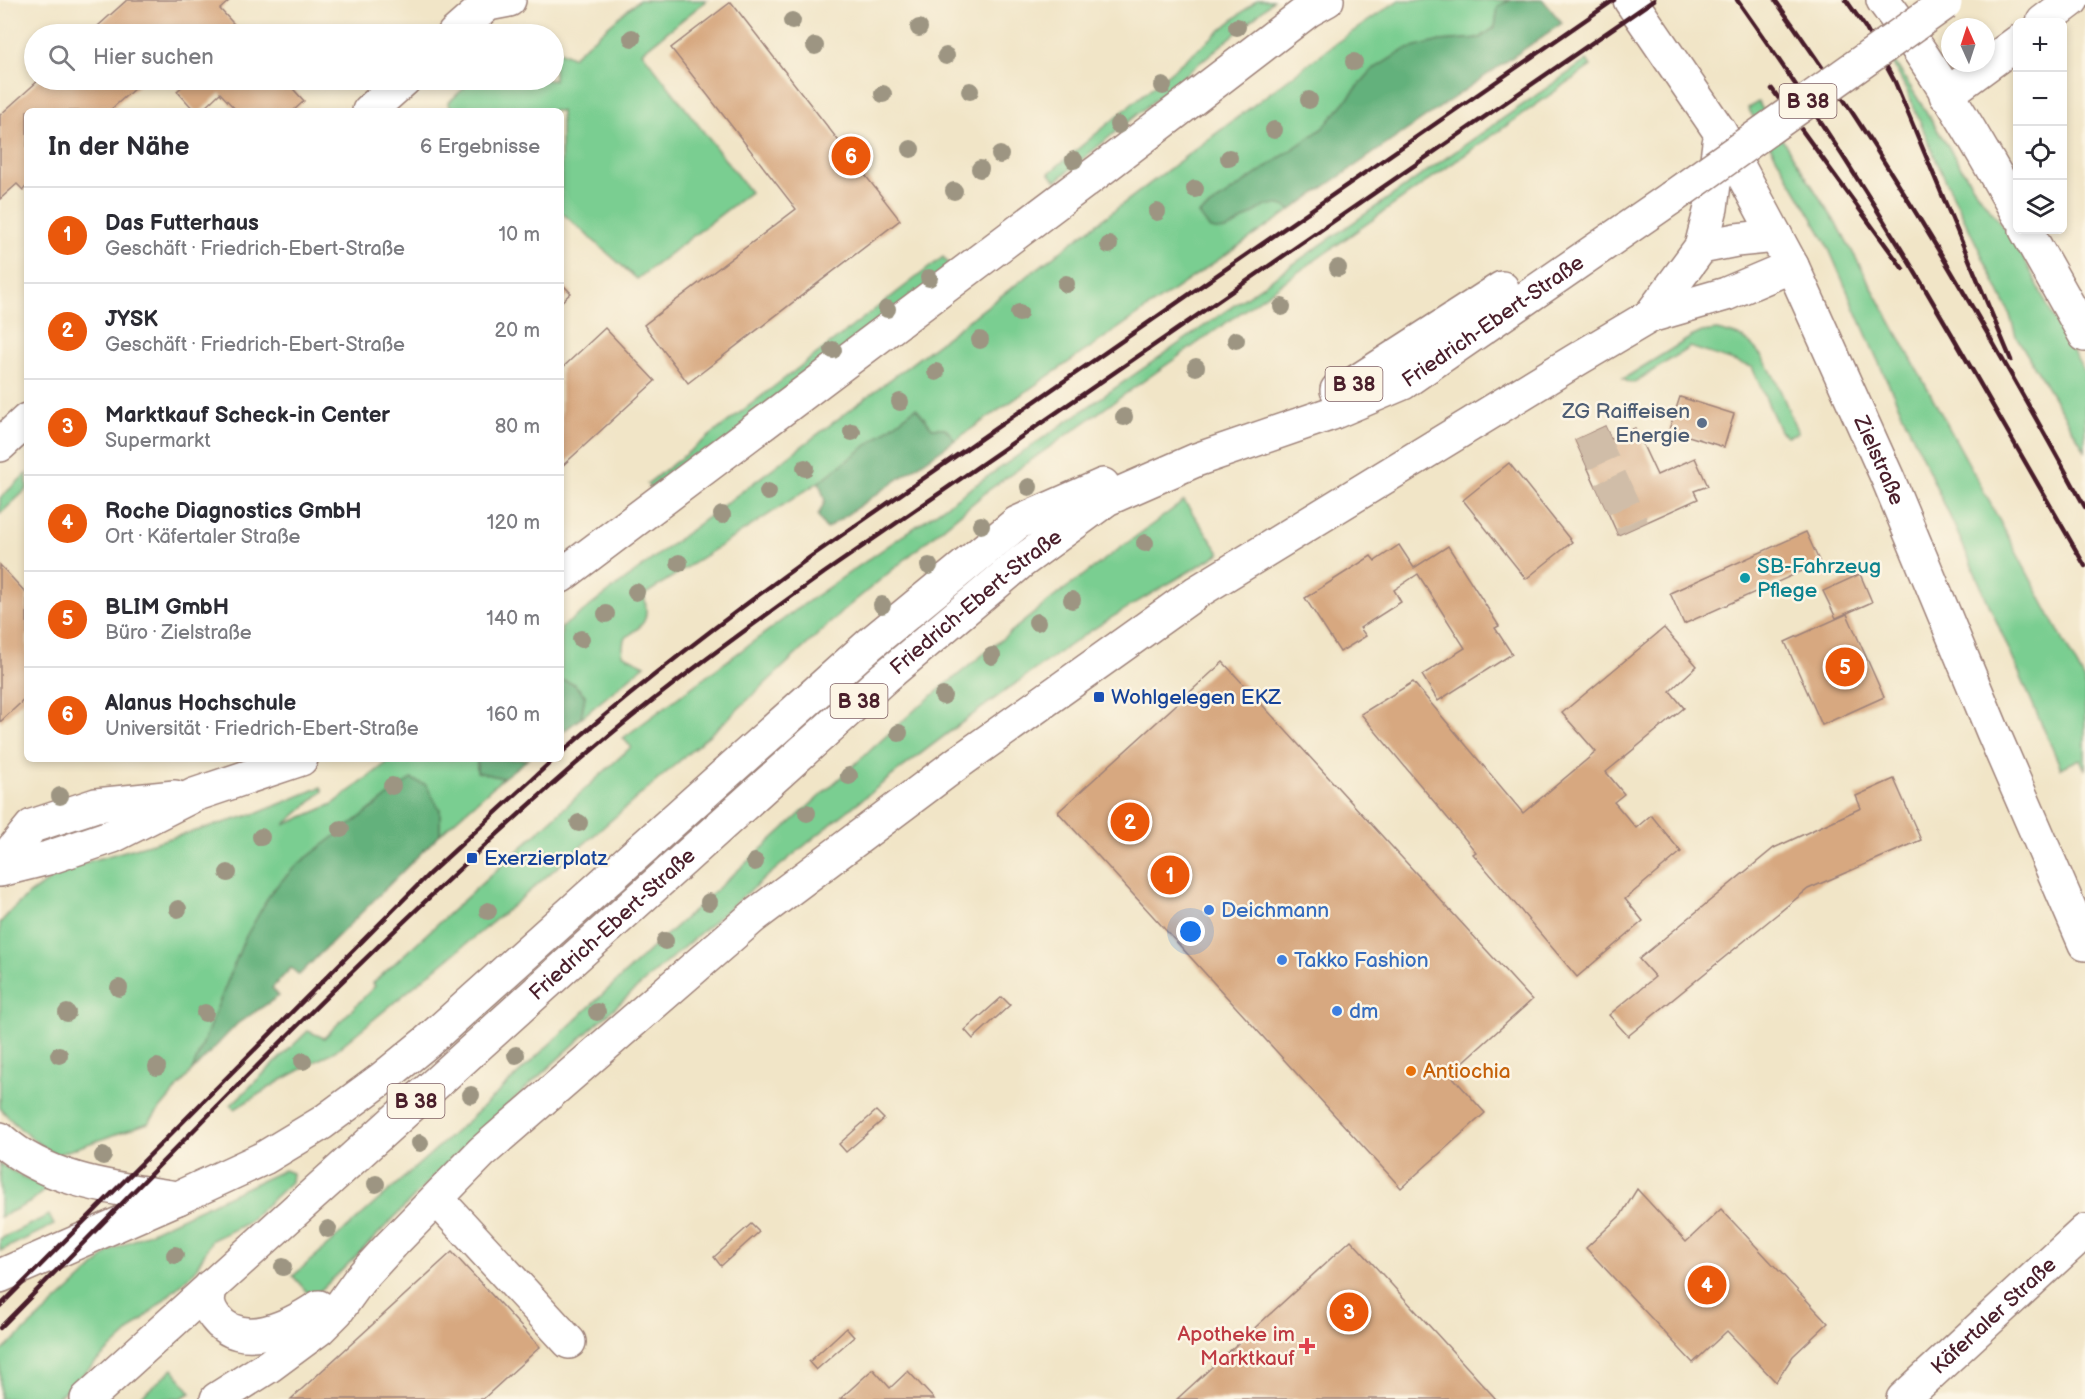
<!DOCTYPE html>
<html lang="de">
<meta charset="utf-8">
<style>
body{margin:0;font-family:"Balsamiq Sans",sans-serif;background:#f2f2f3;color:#2b2b33}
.controls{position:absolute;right:18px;top:18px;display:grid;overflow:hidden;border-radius:9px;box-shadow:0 3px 9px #0003}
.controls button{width:54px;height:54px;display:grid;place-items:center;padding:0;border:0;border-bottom:2px solid #e1e1e2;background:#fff;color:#2b2b33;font:30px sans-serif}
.compass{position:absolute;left:1941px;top:18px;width:54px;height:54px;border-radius:50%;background:#fff;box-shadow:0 3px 9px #0003;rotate:357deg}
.you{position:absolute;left:1191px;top:932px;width:21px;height:21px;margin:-15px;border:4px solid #fff;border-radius:50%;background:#1a73e8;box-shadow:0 0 0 9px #1a73e833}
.badge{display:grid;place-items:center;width:39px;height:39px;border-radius:50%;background:#ea580c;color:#fff;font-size:20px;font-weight:700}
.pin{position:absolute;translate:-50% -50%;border:3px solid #fff;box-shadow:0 2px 6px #0006}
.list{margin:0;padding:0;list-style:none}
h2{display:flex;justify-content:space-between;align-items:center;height:78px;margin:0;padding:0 24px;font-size:26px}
h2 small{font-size:20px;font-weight:400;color:#7c7c81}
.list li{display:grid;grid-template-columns:39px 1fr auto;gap:18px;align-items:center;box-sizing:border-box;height:96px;padding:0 24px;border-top:2px solid #e1e1e2}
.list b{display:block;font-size:22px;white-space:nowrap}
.list p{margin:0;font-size:20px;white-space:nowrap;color:#7c7c81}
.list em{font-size:20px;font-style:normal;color:#7c7c81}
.icon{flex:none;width:33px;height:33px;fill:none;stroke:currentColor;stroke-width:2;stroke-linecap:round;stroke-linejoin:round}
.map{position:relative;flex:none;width:2085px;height:1399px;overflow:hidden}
.search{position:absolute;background:#fff;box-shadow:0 3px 9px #0003;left:24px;top:24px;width:540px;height:66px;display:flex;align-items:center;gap:15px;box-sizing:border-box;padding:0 21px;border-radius:33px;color:#7c7c81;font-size:22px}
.panel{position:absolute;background:#fff;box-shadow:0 3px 9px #0003;left:24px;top:108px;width:540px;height:654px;border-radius:9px}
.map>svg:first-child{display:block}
.green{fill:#7ace91;stroke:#62765e;stroke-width:1.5}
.forest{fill:#63b17b;stroke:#566853;stroke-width:1.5}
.building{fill:#d7a880}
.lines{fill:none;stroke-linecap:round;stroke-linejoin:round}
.minor-tunnel{stroke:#d0bda8;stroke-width:33;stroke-dasharray:33 16;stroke-linecap:butt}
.minor-casing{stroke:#9e8279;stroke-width:36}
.major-casing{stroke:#9e8279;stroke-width:36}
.minor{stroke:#fff;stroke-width:33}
.major{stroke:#fff;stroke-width:33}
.rail{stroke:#4a1f2b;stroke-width:4.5}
.major-bridge-casing{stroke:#9e8279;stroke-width:36;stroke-linecap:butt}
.major-bridge{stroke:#fff;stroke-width:33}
.tree{fill:#9d9582}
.service-dot{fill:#5c6f8a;stroke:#fcf5e5;stroke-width:2}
.culture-dot{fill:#0f9aa8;stroke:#fcf5e5;stroke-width:2}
.transit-dot{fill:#1a4fb4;stroke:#fcf5e5;stroke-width:2}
.shop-dot{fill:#3f7fe0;stroke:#fcf5e5;stroke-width:2}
.food-dot{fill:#e8710a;stroke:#fcf5e5;stroke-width:2}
.health-dot{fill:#e0444e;stroke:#fcf5e5;stroke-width:2}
.labels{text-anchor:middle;stroke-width:5;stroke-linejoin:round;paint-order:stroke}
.shield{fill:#fcf5e5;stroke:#7f5f63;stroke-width:1.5}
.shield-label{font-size:20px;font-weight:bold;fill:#4a1f2b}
.street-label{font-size:21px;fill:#4a1f2b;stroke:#fcf5e5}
.service-label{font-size:21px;fill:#4e5e75;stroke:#fcf5e5;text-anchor:end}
.culture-label{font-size:21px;fill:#0d838f;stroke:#fcf5e5;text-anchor:start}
.transit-label{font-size:21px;fill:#164399;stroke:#fcf5e5;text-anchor:start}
.shop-label{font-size:21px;fill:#366cbe;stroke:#fcf5e5;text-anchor:start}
.food-label{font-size:21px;fill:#c56008;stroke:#fcf5e5;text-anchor:start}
.health-label{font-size:21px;fill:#be3a42;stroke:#fcf5e5;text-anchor:end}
</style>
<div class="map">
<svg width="2085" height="1399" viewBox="0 0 2085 1399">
<rect width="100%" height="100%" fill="#fcf5e5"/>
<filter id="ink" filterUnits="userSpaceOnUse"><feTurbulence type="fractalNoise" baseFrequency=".0167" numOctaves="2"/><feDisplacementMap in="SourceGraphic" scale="12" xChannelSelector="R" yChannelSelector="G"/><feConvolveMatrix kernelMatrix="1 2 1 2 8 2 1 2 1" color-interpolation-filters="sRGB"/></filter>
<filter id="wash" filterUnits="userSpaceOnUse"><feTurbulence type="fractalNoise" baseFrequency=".008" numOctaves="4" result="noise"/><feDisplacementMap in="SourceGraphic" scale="24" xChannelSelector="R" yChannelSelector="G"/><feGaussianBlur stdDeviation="1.35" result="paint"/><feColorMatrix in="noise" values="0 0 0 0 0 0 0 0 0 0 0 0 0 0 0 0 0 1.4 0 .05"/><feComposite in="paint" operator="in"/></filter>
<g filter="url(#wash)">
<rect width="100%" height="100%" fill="#f1e5c7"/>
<g class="green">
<path d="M639,0H707L642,52L750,192L637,279L561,212V111H453L448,103L473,80H554V49L572,57Z"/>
<path d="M1257,0H1273L1253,19L1056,181L1049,173Z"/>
<path d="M1399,0H1511L1499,6L1495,27L1480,38L1440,41L1372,70L1323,128L1199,214L1224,230L1271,203L1282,204L1291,210L955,440L945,428H932L916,408L819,482L644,595C650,622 644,624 624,639L622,654L645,665L581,718L585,695L574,684L561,680V628L1336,43Z"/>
<path d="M1879,37L1976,191L2018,246L2054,319L2085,373V450L2016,336L2009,312L1937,162L1907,91Z"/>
<path d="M1587,60L1591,66L990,489L845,609L722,724L517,902L335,1051L280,1081L235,1109L231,1105L308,1031L324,1038L375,986L373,983L631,747L623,738L800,607Z"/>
<path d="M1758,102L1841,231L1981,486L2085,681V770L2080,759L2061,768L1958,534L1873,350L1825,240L1748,108Z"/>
<path d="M943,257L953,269L656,496L647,484Z"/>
<path d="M1717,330C1728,333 1739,334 1748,342C1772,360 1786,406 1798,433L1787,436L1780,431L1752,367L1690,347L1635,382L1630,383L1623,379L1691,337L1702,332Z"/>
<path d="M27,473V489L0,514V498Z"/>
<path d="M1184,501L1220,553C1175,581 1127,606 1083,636C870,782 673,951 484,1127C425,1182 373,1244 312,1298L293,1276L471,1118L652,948L917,708L1054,597Z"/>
<path d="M392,759H477V772L503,778L440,834V809L411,779L297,865L272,891L244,940L192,1071L148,1123L56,1155C34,1142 17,1128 0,1108V923C27,891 52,877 90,861L258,813L321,787L323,791L284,825L333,804Z"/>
<path d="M0,1164L23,1177L45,1185L46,1189L29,1203L0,1217Z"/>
<path d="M284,1170L292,1173L291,1182L247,1223L212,1240L194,1272L56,1399H0V1353L88,1273L110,1251Z"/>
<path d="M49,1215L54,1225L0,1251V1239Z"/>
<path d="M173,1369L191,1393L179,1399H138Z"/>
</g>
<g class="forest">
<path d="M1511,0H1543L1562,23L1291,210C1266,192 1249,222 1225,230C1221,231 1215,230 1210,229L1199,214L1323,128L1372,70L1404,50L1440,41L1480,38L1495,27L1498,6Z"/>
<path d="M916,408L932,428H945L955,440L826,529L818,516L825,501L819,482Z"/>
<path d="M561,680L574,684L585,696L581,718L561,733Z"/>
<path d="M477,759H528L503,778L477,772Z"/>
<path d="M411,779L426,785L440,810V834L299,975L291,968L272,988L279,996L238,1023L192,1071L244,940L272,891L297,865Z"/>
</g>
<g id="blocks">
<g class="building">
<path d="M127,0H230L220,9L243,34H89Z"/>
<path d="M731,2L900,220L688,383L644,325L796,209L671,48Z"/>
<path d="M39,80H144L109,111H27V186L23,190L17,184L0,199V115Z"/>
<path d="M190,80H285L304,101L293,111H237L220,93L201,111H195L177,91Z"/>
<path d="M561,283L571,293L561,302Z"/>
<path d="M605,328L655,381L561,467V369Z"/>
<path d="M1680,397L1734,414L1724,447L1669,430Z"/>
<path d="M1605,426L1611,439L1635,428L1657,475L1695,458L1708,486L1694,491L1698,499L1618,535L1575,440Z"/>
<path d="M1509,463L1572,542L1526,579L1463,500Z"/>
<path d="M1806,532L1820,563L1684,624L1670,593Z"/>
<path d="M1399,545L1414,568L1448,546L1499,626L1495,628L1512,654L1438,701L1422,675L1465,648L1418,574L1394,590L1401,602L1360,628L1366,636L1340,652L1305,598L1371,556L1375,561Z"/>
<path d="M0,565L27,594V697L0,722Z"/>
<path d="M1860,574L1872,602L1836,618L1823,591Z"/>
<path d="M1847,614L1884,697L1822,725L1785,642Z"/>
<path d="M1664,628L1697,666L1670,691L1684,708L1606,772L1624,794L1614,802L1636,828L1651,815L1681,852L1625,899L1643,921L1577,977L1473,854L1476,852L1361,714L1413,682L1523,813L1596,752L1562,713Z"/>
<path d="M1223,662L1532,1000L1450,1074L1485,1113L1401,1188L1058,812Z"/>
<path d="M1894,779L1921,840L1808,889L1628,1036L1609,1015L1655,977L1639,959L1774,848L1861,808L1856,796Z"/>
<path d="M1002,997L1010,1005L973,1039L965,1030Z"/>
<path d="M876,1111L884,1119L846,1152L839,1144Z"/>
<path d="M1637,1189L1686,1242L1721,1209L1828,1323L1793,1356L1776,1382L1727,1331L1693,1363L1586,1248L1621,1215Z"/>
<path d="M751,1224L759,1232L721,1266L714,1257Z"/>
<path d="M1351,1240L1496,1399H1177Z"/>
<path d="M452,1252L540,1347L483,1399H291Z"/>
<path d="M846,1328L854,1337L816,1370L809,1362Z"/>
<path d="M873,1369L890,1388L908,1371L934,1399H840Z"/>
</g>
</g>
</g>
<g filter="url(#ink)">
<use href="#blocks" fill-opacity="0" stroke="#9e8279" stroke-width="1.5"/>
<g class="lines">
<path class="minor-tunnel" d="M1590,433L1633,528"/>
<g class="minor-casing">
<g id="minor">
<path id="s1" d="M1630,0L1720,132L1792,266L1888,479L1993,732L2085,944"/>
<path d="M2043,22L2072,0"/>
<path d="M454,34L488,4L509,0"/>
<path d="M1946,95L2018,42"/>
<path d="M369,111L404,80"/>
<path d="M1701,247L1736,240L1776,236"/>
<path d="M1650,316L1701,247L1711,208L1719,143"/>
<path d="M0,445L27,420"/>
<path d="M561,576L1108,164L1309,10L1327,0"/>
<path d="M0,865L32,826L96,805L175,797"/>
<path d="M0,870L48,858L113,836L194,795L301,759"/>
<path d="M0,1139C48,1182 117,1189 178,1198"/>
<path d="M437,1199L569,1342"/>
<path d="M211,1286C207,1298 207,1307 215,1317C241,1352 291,1326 319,1307"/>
<path d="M217,1399L269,1366L319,1329L337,1311L360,1279L392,1244L482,1152L754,916L959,762L1197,592L1576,360L1650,316L1726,294L1792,266"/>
<path id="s2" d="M1903,1399L2085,1231"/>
</g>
</g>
<g class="major-casing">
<g id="major">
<path d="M1883,0C1934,67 1977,141 2018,214"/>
<path d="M2026,230L2085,335"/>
<path d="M1337,390L1353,384L1502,288"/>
<path d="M0,1276L178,1198L264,1158L322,1123L383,1078L427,1042L870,644L1017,523L1103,485"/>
<path id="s3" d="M87,1399L885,677L1021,562L1107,499L1196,460L1330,414L1403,383L1671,198"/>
</g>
</g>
<use href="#minor" class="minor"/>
<use href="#major" class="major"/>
<g class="rail">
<path d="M1737,0C1813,107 1885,219 1951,333C1996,410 2040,489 2085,566"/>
<path d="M1775,0C1891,161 1990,334 2085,507"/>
<path d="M1846,0L1865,27L1895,82L2011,360"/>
<path d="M1772,89L1903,269"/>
<path d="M561,753C641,682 726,618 813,555L1614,0"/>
<path d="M0,1306L429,874L554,759"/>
<path d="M0,1328C187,1138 370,944 570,769C650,698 737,636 824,573L1654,0"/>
</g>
<g class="major-bridge-casing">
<path id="major-bridge" d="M1671,198L1945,3"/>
</g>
<use href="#major-bridge" class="major-bridge"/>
</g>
<g class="tree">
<circle cx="792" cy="21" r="9"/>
<circle cx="1237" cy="27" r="9"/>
<circle cx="919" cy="28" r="9"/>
<circle cx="632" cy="38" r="9"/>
<circle cx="815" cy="46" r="9"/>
<circle cx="946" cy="56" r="9"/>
<circle cx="1354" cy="62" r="9"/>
<circle cx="1163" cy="86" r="9"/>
<circle cx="970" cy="91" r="9"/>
<circle cx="883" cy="94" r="9"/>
<circle cx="1309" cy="100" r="9"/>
<circle cx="1118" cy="125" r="9"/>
<circle cx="1274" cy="130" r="9"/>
<circle cx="911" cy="149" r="9"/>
<circle cx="1000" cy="155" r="9"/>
<circle cx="1229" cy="158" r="9"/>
<circle cx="1074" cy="160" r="9"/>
<circle cx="980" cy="169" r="9"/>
<circle cx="1195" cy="189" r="9"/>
<circle cx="954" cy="191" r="9"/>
<circle cx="1157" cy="212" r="9"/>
<circle cx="1109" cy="245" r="9"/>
<circle cx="1338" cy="268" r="9"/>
<circle cx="929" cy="278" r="9"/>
<circle cx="1066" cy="284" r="9"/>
<circle cx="1282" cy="307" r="9"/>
<circle cx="887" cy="309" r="9"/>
<circle cx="1019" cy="313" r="9"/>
<circle cx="980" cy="340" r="9"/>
<circle cx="1236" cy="340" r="9"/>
<circle cx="833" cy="350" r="9"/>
<circle cx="1196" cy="367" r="9"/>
<circle cx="936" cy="372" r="9"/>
<circle cx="900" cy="402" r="9"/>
<circle cx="1124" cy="417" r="9"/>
<circle cx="852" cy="432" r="9"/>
<circle cx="805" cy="468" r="9"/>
<circle cx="1029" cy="487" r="9"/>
<circle cx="768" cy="492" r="9"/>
<circle cx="722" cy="515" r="9"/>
<circle cx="981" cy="525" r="9"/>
<circle cx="1145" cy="543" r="9"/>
<circle cx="679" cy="563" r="9"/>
<circle cx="929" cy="566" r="9"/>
<circle cx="636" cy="592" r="9"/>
<circle cx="1072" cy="600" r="9"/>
<circle cx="882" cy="605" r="9"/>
<circle cx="606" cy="614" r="9"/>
<circle cx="1037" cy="622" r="9"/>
<circle cx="581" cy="639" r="9"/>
<circle cx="992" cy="656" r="9"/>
<circle cx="943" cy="696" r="9"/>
<circle cx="899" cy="733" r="9"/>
<circle cx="849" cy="776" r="9"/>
<circle cx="392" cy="786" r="9"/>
<circle cx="60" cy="796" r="9"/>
<circle cx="807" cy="813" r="9"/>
<circle cx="579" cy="823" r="9"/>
<circle cx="341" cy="829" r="9"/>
<circle cx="261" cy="837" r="9"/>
<circle cx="755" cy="862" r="9"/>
<circle cx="228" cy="873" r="9"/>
<circle cx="709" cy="902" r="9"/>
<circle cx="178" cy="909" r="9"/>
<circle cx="488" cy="911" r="9"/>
<circle cx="665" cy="941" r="9"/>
<circle cx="119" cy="988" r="9"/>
<circle cx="597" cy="1012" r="9"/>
<circle cx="67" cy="1013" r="9"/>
<circle cx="205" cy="1013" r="9"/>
<circle cx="59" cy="1055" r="9"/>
<circle cx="516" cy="1055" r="9"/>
<circle cx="303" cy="1061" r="9"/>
<circle cx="157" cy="1067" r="9"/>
<circle cx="471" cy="1095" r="9"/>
<circle cx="420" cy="1143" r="9"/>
<circle cx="103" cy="1156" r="9"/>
<circle cx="376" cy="1184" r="9"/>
<circle cx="328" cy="1229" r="9"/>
<circle cx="175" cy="1255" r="9"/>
<circle cx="283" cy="1267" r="9"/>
</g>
</g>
<circle class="service-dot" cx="1702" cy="423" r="6"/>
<circle class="culture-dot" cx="1745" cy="578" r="6"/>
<g class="transit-dot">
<rect x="1093" y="691" width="12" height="12" rx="3"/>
<rect x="466" y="852" width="12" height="12" rx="3"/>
</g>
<g class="shop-dot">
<circle cx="1209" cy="910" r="6"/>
<circle cx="1282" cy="960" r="6"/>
<circle cx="1337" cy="1011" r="6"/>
</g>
<circle class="food-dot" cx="1411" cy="1071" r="6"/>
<path class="health-dot" d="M1304 1337h6v6h6v6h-6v6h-6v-6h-6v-6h6z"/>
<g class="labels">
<g class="shield">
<rect x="1779.5" y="84" width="57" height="34" rx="4.5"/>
<rect x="1325.5" y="367" width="57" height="34" rx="4.5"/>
<rect x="830.5" y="684" width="57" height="34" rx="4.5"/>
<rect x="387.5" y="1084" width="57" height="34" rx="4.5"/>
</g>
<g class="shield-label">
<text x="1808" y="108">B 38</text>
<text x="1354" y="391">B 38</text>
<text x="859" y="708">B 38</text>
<text x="416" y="1108">B 38</text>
</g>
<g class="street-label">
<text dy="7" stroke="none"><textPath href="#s3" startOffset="1788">Friedrich-Ebert-Straße</textPath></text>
<text dy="7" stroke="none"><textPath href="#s1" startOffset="525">Zielstraße</textPath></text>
<text dy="7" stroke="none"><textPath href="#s3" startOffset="1194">Friedrich-Ebert-Straße</textPath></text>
<text dy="7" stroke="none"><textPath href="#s3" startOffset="708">Friedrich-Ebert-Straße</textPath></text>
<text dy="7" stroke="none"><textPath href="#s2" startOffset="123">Käfertaler Straße</textPath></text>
</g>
<g class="service-label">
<text x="1690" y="418">ZG Raiffeisen<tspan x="1690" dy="24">Energie</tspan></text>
</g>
<g class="culture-label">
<text x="1757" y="573">SB-Fahrzeug<tspan x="1757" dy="24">Pflege</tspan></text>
</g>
<g class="transit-label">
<text x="1111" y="704">Wohlgelegen EKZ</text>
<text x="484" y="865">Exerzierplatz</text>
</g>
<g class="shop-label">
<text x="1221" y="917">Deichmann</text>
<text x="1294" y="967">Takko Fashion</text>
<text x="1349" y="1018">dm</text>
</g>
<g class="food-label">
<text x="1423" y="1078">Antiochia</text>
</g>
<g class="health-label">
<text x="1295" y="1341">Apotheke im<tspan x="1295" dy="24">Marktkauf</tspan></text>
</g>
</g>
</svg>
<div class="controls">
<button>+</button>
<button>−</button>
<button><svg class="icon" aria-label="locate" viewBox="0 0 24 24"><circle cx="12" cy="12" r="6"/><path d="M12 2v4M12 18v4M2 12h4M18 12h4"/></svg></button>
<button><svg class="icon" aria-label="layers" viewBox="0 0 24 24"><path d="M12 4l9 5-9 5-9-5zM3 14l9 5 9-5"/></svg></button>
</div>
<svg class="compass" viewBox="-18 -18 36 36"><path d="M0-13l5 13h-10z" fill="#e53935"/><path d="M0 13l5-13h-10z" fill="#7c7c81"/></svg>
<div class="you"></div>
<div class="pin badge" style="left:1170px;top:875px">1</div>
<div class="pin badge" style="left:1130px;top:822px">2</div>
<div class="pin badge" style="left:1349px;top:1312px">3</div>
<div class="pin badge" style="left:1707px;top:1285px">4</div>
<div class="pin badge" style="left:1845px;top:667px">5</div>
<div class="pin badge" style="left:851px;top:156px">6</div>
<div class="search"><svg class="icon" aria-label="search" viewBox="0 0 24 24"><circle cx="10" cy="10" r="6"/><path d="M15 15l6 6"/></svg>Hier suchen</div>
<section class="panel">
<h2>In der Nähe<small>6 Ergebnisse</small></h2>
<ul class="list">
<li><span class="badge">1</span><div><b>Das Futterhaus</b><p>Geschäft · Friedrich-Ebert-Straße</p></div><em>10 m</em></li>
<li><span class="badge">2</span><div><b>JYSK</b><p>Geschäft · Friedrich-Ebert-Straße</p></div><em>20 m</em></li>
<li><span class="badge">3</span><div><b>Marktkauf Scheck-in Center</b><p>Supermarkt</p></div><em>80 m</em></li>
<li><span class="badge">4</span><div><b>Roche Diagnostics GmbH</b><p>Ort · Käfertaler Straße</p></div><em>120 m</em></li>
<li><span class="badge">5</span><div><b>BLIM GmbH</b><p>Büro · Zielstraße</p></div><em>140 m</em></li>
<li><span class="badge">6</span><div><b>Alanus Hochschule</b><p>Universität · Friedrich-Ebert-Straße</p></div><em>160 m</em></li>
</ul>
</section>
</div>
